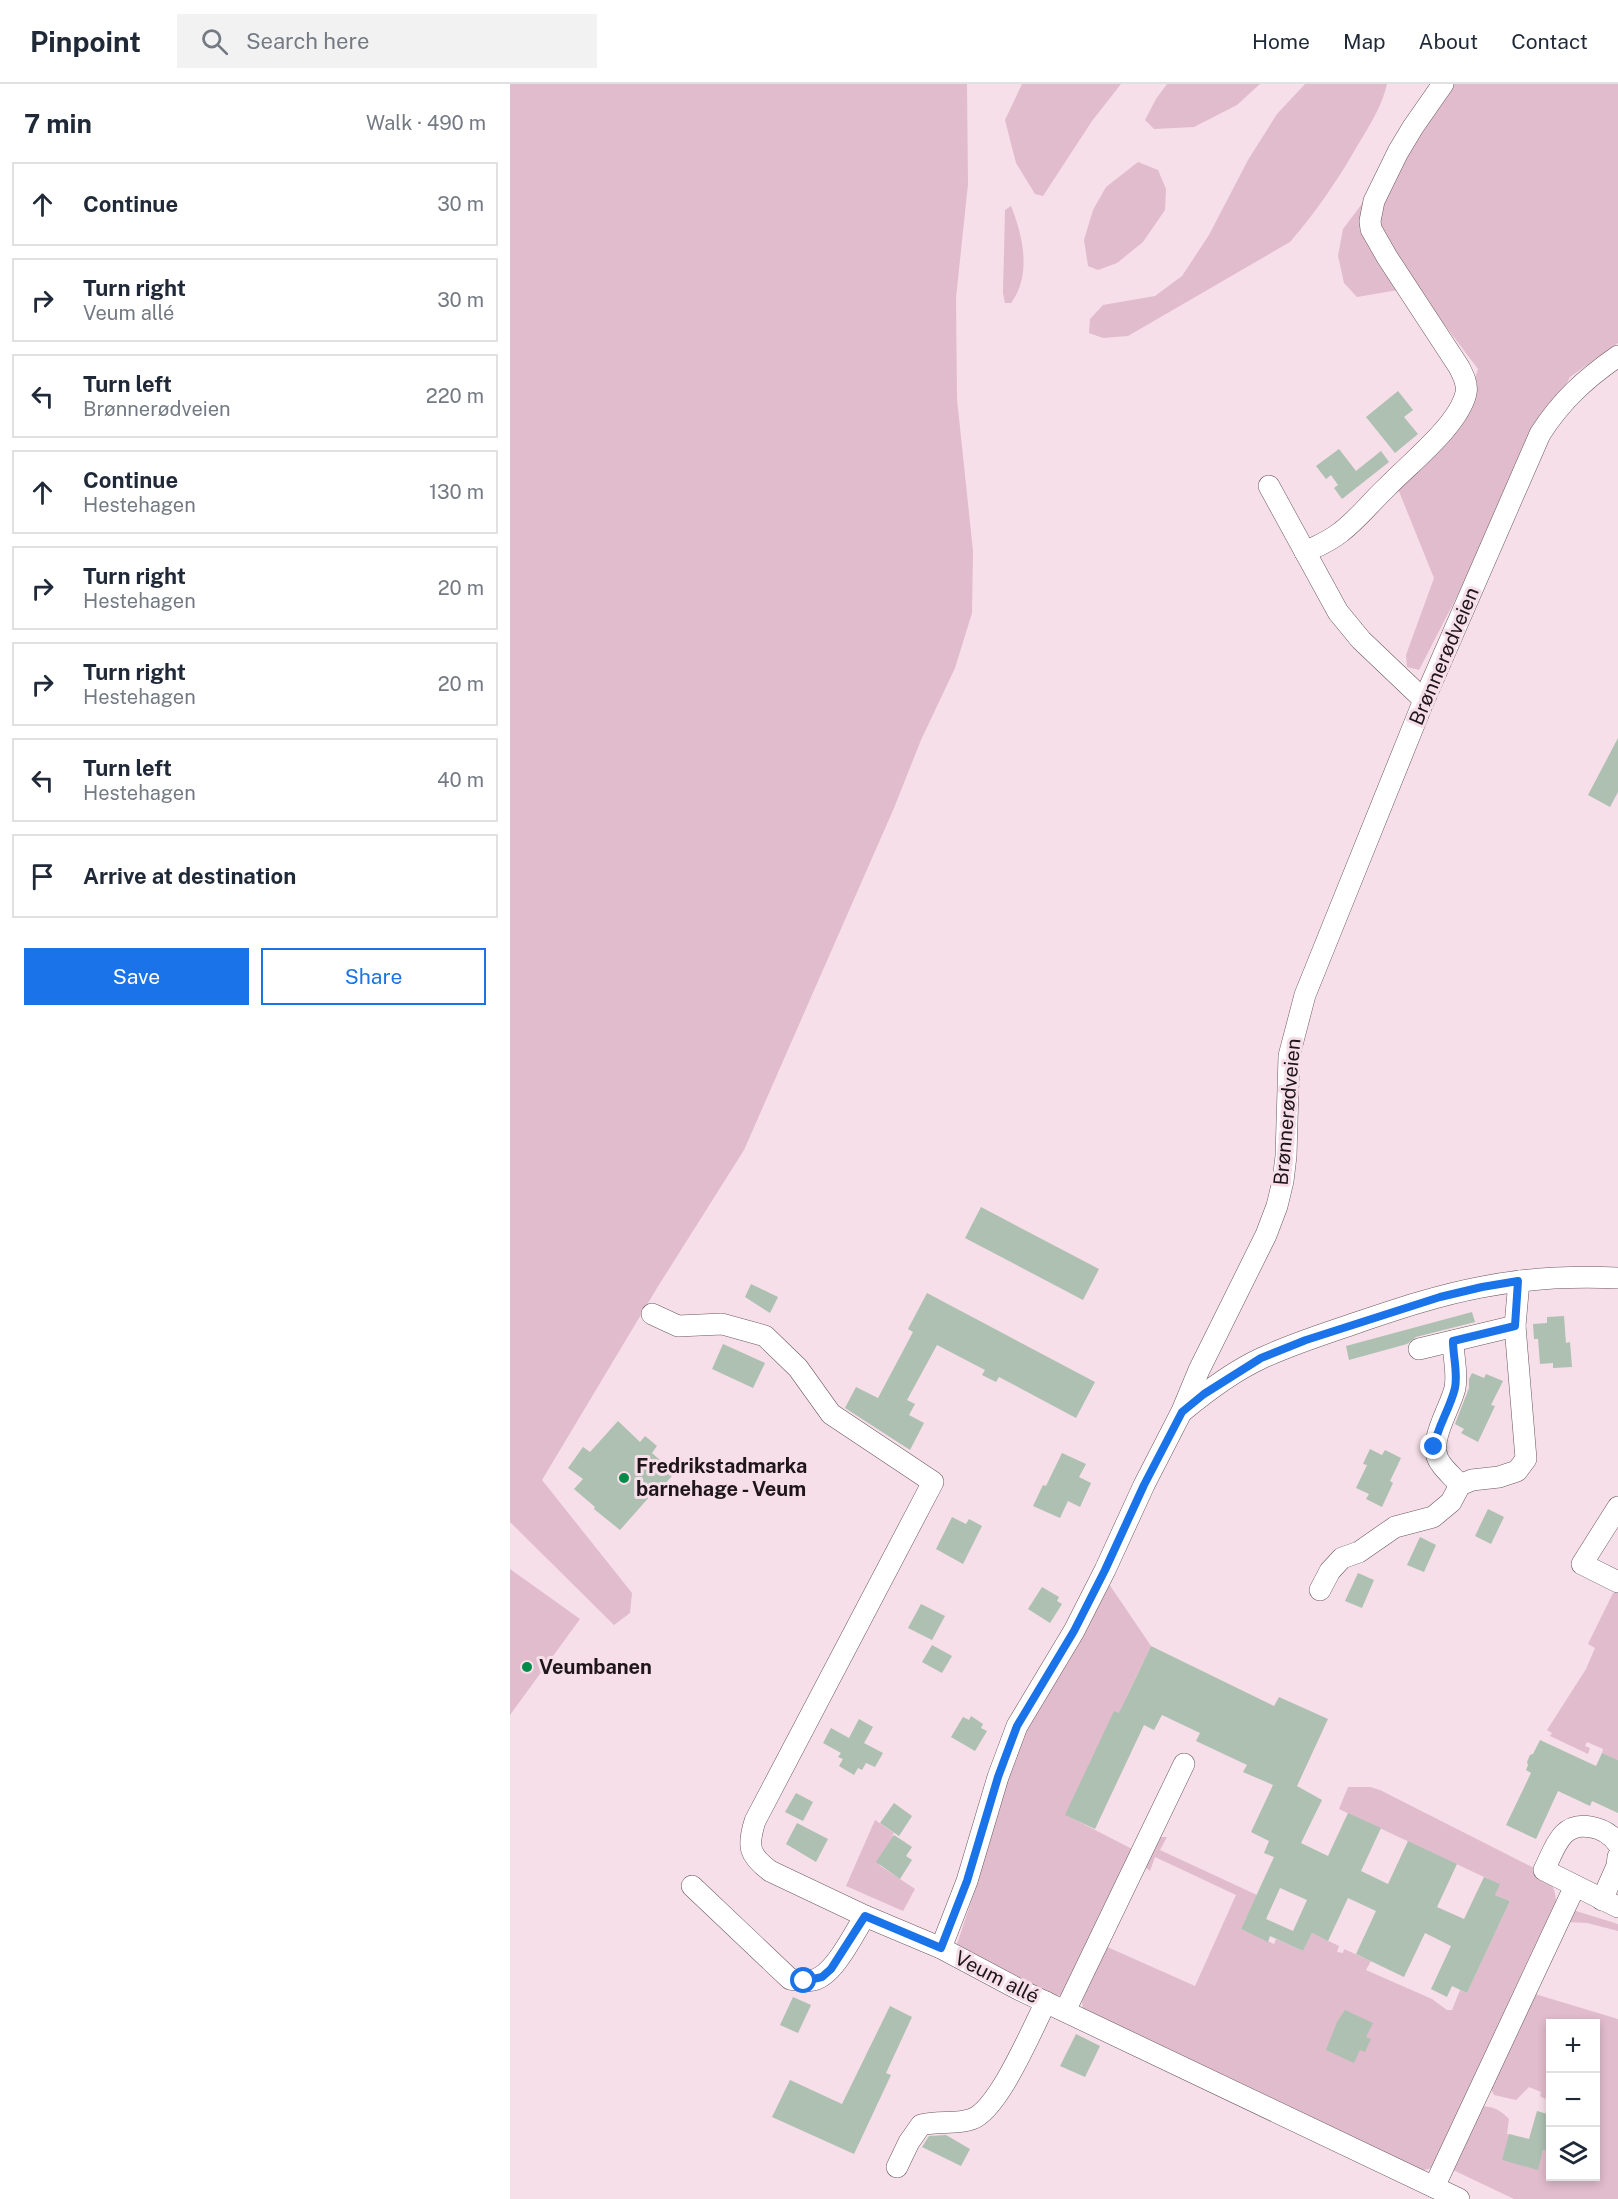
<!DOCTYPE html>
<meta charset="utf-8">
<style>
body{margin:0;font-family:"Public Sans",sans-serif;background:#f2f2f3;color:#1f2937}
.controls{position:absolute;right:18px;bottom:18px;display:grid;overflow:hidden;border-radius:0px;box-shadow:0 3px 9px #0003}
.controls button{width:54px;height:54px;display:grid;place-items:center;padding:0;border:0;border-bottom:2px solid #e0e1e3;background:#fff;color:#1f2937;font:30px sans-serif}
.stop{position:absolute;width:18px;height:18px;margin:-14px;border:4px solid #1a73e8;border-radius:50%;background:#fff}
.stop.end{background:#1a73e8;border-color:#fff;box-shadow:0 2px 6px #0008}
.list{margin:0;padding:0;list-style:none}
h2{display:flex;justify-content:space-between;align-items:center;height:78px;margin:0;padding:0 24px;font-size:26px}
h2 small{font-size:20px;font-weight:400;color:#747a83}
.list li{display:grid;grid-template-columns:39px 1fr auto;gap:18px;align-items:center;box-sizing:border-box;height:84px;margin:0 12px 12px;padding:0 12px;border:2px solid #e0e1e3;border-radius:0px}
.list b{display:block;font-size:22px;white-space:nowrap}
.list p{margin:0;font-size:20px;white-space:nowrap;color:#747a83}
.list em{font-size:20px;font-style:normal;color:#747a83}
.actions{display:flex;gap:12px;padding:18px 24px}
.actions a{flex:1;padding:14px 0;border:2px solid #1a73e8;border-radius:0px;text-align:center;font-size:21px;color:#1a73e8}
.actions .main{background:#1a73e8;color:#fff}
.icon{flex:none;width:33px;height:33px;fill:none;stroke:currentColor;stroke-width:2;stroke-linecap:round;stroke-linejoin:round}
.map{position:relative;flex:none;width:1108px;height:2115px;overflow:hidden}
header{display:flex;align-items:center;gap:36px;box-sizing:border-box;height:84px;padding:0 30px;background:#fff;border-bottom:2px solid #e0e1e3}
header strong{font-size:28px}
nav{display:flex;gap:33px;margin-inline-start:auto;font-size:21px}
.search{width:420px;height:54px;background:#f2f2f3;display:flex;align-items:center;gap:15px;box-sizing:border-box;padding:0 21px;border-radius:0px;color:#747a83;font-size:22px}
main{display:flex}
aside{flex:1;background:#fff}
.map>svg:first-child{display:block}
.green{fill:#e1bccc}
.building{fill:#adc0b2;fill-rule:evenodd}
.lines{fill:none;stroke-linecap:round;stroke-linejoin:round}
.minor-casing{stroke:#6a575f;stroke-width:22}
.minor{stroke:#fff;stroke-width:21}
.route{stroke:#1a73e8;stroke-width:8}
.poi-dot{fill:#018a48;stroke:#f6dfe8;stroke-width:2}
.labels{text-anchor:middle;stroke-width:6;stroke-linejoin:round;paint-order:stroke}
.street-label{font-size:20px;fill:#1e161a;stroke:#f6dfe8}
.poi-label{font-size:20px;font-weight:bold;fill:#1e161a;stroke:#f6dfe8;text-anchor:start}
</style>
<header>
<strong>Pinpoint</strong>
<div class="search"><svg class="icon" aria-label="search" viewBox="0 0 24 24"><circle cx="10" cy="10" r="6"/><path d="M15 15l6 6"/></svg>Search here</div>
<nav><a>Home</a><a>Map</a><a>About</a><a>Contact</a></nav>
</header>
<main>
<aside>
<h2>7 min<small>Walk · 490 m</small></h2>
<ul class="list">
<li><svg class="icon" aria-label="ahead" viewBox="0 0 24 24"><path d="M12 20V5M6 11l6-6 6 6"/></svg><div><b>Continue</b></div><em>30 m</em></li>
<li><svg class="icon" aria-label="right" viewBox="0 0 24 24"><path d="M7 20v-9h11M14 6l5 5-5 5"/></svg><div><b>Turn right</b><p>Veum allé</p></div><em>30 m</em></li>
<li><svg class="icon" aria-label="left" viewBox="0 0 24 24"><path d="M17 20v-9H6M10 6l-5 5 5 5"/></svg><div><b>Turn left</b><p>Brønnerødveien</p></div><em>220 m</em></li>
<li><svg class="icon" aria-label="ahead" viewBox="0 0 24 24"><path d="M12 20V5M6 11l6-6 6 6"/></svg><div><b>Continue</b><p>Hestehagen</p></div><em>130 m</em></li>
<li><svg class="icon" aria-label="right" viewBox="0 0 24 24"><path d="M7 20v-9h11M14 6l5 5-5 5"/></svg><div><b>Turn right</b><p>Hestehagen</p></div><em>20 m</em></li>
<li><svg class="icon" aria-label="right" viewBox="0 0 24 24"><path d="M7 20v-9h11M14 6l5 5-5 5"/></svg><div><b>Turn right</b><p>Hestehagen</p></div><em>20 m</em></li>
<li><svg class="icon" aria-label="left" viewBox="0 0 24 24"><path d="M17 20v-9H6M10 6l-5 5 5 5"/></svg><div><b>Turn left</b><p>Hestehagen</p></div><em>40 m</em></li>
<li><svg class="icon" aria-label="arrive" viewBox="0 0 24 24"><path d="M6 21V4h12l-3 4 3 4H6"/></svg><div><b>Arrive at destination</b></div></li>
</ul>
<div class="actions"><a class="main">Save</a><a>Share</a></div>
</aside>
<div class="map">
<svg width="1108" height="2115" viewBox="0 0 1108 2115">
<rect width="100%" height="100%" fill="#f6dfe8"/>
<g class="green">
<path d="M0,0H457L458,100L446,214L447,315L463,467L462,529L445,584L411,656L384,724L234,1066L147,1204L32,1396L122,1509L120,1529L104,1541L0,1438Z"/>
<path d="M512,0H611L582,37L533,112L525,110L506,79L495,36Z"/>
<path d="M657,0H750L727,21L684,43L644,45L635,36L646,15Z"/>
<path d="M795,0H877C872,22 861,39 849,59C829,94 807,127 780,158L618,252L593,254L579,249L580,235L593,221L645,212L672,192L699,151L738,76L767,30Z"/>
<path d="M942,0H1108V259L1060,293L909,586L897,583L896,571L924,494L888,405L949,345L968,285L906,203L847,213L834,199L828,172L833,145Z"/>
<path d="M628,78L648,86L656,105L655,126L633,158L607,179L588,186L578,182L574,156L583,126L596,103Z"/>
<path d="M501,122C513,152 522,190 501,219H495L493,209L495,126Z"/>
<path d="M0,1485L70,1535L0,1631Z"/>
<path d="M597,1497L641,1562L616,1614L614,1632L604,1628L556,1731L626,1767L556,1909L543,1913L455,1869L447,1860L468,1797L502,1667L549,1589L559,1577Z"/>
<path d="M1108,1508V1676L1092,1669L1093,1665L1077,1658L1075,1662L1080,1664L1078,1670L1040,1652L1042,1649L1037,1646L1076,1585L1085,1564L1078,1560L1103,1509Z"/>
<path d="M838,1703H860L870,1706L1030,1787C1043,1799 1047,1808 1046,1826L924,2081L919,2085L908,2087L573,1926L572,1917L595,1862L685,1902L726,1811L645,1773L640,1787L635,1783L647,1753H657L650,1766L747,1811L731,1845L764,1860L766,1855L793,1867L802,1849L829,1862L827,1868L833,1869L834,1865L861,1877L856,1886L922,1915L937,1926H942L950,1906L957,1909L1000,1817L985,1811L989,1800L829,1725Z"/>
<path d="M365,1736L384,1749L382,1752L395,1758L391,1765L369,1781L405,1805L393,1827L336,1802Z"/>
<path d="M1060,1827H1066L1108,1840V1847L1077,1839L1057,1838Z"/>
<path d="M1025,1910L1108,1935V2115H1004L943,2086L968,2022C983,2022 989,2025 999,2035L997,2050H999L993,2076L1028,2085L1033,2066L1040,2068V2092H1086V1940H1040V2007H1038L1035,2015L1030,2012L1031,2008L1019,2003L1006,2016L984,2011L980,2003Z"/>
</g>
<g class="building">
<path d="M888,307L903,326L894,333L908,350L885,369L856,333Z"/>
<path d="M829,365L846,387L871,367L879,378L832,415L824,404L828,401L821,391L816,395L806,382Z"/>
<path d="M1108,654V708L1100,723L1078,711Z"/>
<path d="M471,1123L589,1185L573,1216L455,1154Z"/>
<path d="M241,1200L268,1213L260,1229L235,1213Z"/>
<path d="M417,1209L585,1298L566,1334L489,1293L486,1298L472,1291L475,1286L427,1261L397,1316L405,1320L399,1331L414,1339L400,1366L335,1324L346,1303L368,1314L403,1248L398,1245Z"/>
<path d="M962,1228L965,1238L906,1253L897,1260L839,1276L836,1262Z"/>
<path d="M1054,1232L1056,1259L1060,1258L1062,1283L1043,1284V1279L1030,1280L1028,1255H1024L1023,1240L1037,1239V1233Z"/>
<path d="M213,1260L255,1279L243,1304L202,1285Z"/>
<path d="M962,1289L974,1294L976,1290L993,1297L981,1321L985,1322L968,1358L951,1349L954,1345L945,1340L959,1304V1295Z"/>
<path d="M108,1337L130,1358L135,1352L147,1362L142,1369L159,1384L156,1387L162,1392L143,1413L141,1411L110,1446L84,1425L85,1423L64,1405L73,1395L58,1384L73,1363L80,1368Z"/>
<path d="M860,1365L872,1371L875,1366L891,1374L880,1397L883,1399L872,1423L856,1415L859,1410L846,1404L857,1381L853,1380Z"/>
<path d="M552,1369L576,1380L569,1393L581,1399L570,1423L558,1417L550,1434L523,1422L533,1401L536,1402Z"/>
<path d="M978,1425L994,1433L981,1460L965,1452Z"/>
<path d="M442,1433L456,1440L459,1435L472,1442L453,1480L426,1465Z"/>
<path d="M910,1453L926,1461L914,1488L897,1481Z"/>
<path d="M848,1489L864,1496L852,1524L835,1517Z"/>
<path d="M532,1503L549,1513L547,1517L552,1520L540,1539L518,1525Z"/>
<path d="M411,1520L435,1532L422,1556L398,1544Z"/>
<path d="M422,1561L442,1572L432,1589L412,1578Z"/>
<path d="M641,1562L764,1622L769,1613L818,1635L787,1702L812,1716L791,1759L818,1772L838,1729L871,1744L851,1787L878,1800L898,1757L947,1780L927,1823L954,1835L974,1793L990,1800L985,1811L1000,1817L957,1909L942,1902L937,1913L921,1905L941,1862L915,1849L894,1893L846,1870L866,1827L838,1814L818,1857L802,1849L793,1867L760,1852L758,1858L731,1845L764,1773L754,1769L759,1757L741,1748L763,1701L733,1688L737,1681L686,1657L690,1649L652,1631L644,1646L634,1641L585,1745L555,1731L604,1627L609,1629ZM770,1804L797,1816L783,1847L756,1835Z"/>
<path d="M461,1632L473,1640L471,1644L477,1647L465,1667L441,1653L453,1633L459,1636Z"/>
<path d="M349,1635L363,1643L354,1659L373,1669L365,1683L356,1679L352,1686L348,1684L344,1691L329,1682L333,1675L328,1673L331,1669L313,1659L321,1644L339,1654Z"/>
<path d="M1030,1656L1086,1682L1092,1669L1108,1676V1729L1082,1717L1080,1722L1048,1707L1026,1755L996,1741L1021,1689L1016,1686L1018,1681L1017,1678L1020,1671L1023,1670Z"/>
<path d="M286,1709L303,1718L293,1737L275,1728Z"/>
<path d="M384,1719L402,1732L389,1752L370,1739Z"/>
<path d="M287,1739L318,1755L306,1778L276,1760Z"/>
<path d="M384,1751L402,1763L396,1772L402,1776L390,1795L366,1778Z"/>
<path d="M283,1913L301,1921L288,1949L270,1941Z"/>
<path d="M380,1922L402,1933L376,1989L381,1991L344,2070L262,2033L280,1996L332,2020Z"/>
<path d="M835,1926L863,1939L856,1953L861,1955L855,1968L850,1966L844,1979L816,1966L827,1938Z"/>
<path d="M566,1950L590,1962L575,1993L550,1982Z"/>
<path d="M1027,2027L1041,2031V2068L1033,2066L1028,2086L992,2076L999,2050L1019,2055Z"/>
<path d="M436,2051L460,2065L451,2082L412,2063L419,2052Z"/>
</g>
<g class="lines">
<g class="minor-casing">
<g id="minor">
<path d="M759,402L828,528L851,556L914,616"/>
<path d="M795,468C808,462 820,457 831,448C848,435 861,418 877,403C899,380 949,341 956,309C958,300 953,291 949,283L877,173L861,145L860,137L864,117L888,68L903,43L933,0"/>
<path d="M142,1230L168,1242L212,1240L255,1252L288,1284L321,1330L423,1398L245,1737C237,1763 239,1771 260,1787L355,1832L431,1864L508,1905L949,2115"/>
<path d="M943,1257C943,1272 948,1289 945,1304C940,1326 915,1360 931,1380C936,1387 944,1394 950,1401"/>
<path d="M909,1265L1005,1242"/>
<path d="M673,1327C697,1307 724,1287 752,1274C782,1260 814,1250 846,1239C887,1225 929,1211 972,1203C1017,1194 1063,1192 1108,1194"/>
<path d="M1108,1423L1072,1480L1108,1498"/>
<path d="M810,1506L820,1487L832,1474L849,1468L885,1443L923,1433L941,1418L950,1401L962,1396L989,1393L1007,1387L1016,1375L1005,1242L1009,1197"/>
<path d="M1108,1760C1101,1750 1093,1745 1081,1743C1051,1737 1045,1764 1034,1786L1108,1823"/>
<path d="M182,1802L280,1895C287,1896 295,1898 303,1896C324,1892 344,1849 355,1832"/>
<path d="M1092,1816L1107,1782L1108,1773"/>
<path d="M431,1864L457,1797L488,1693L507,1642L564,1547L595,1486L634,1401L672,1327L689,1286L756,1151L767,1122L773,1097L776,1072L779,972L795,911L914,616L1030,350C1051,317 1075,295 1108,272"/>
<path d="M555,1927L674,1680"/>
<path d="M387,2083L399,2058L411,2041C428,2036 446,2041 462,2035C489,2025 522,1945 536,1918"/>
<path d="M924,2103L1065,1802"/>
</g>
</g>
<use href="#minor" class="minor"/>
</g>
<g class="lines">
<path class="route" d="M294,1897L312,1893L321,1885L355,1832L431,1864L457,1797L488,1693L507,1642L564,1547L595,1486L634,1401L672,1328L694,1310L751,1274L796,1256L930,1213L972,1203L1008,1197L1005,1242L943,1257C943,1272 948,1289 945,1304C940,1325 927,1343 924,1363"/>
</g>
<g class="poi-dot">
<circle cx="114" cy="1394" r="6"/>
<circle cx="17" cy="1583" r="6"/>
</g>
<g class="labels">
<g class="street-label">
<text transform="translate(934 572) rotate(-67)" y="7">Brønnerødveien</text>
<text transform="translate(777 1028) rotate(-85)" y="7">Brønnerødveien</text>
<text transform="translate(487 1893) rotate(27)" y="7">Veum allé</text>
</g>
<g class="poi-label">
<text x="126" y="1389">Fredrikstadmarka<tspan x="126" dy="23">barnehage - Veum</tspan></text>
<text x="29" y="1590">Veumbanen</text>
</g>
</g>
</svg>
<div class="controls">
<button>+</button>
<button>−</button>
<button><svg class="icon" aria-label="layers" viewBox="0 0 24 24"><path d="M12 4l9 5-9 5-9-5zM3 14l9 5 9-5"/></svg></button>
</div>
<div class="stop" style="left:294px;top:1897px"></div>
<div class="stop end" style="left:924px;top:1363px"></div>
</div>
</main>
